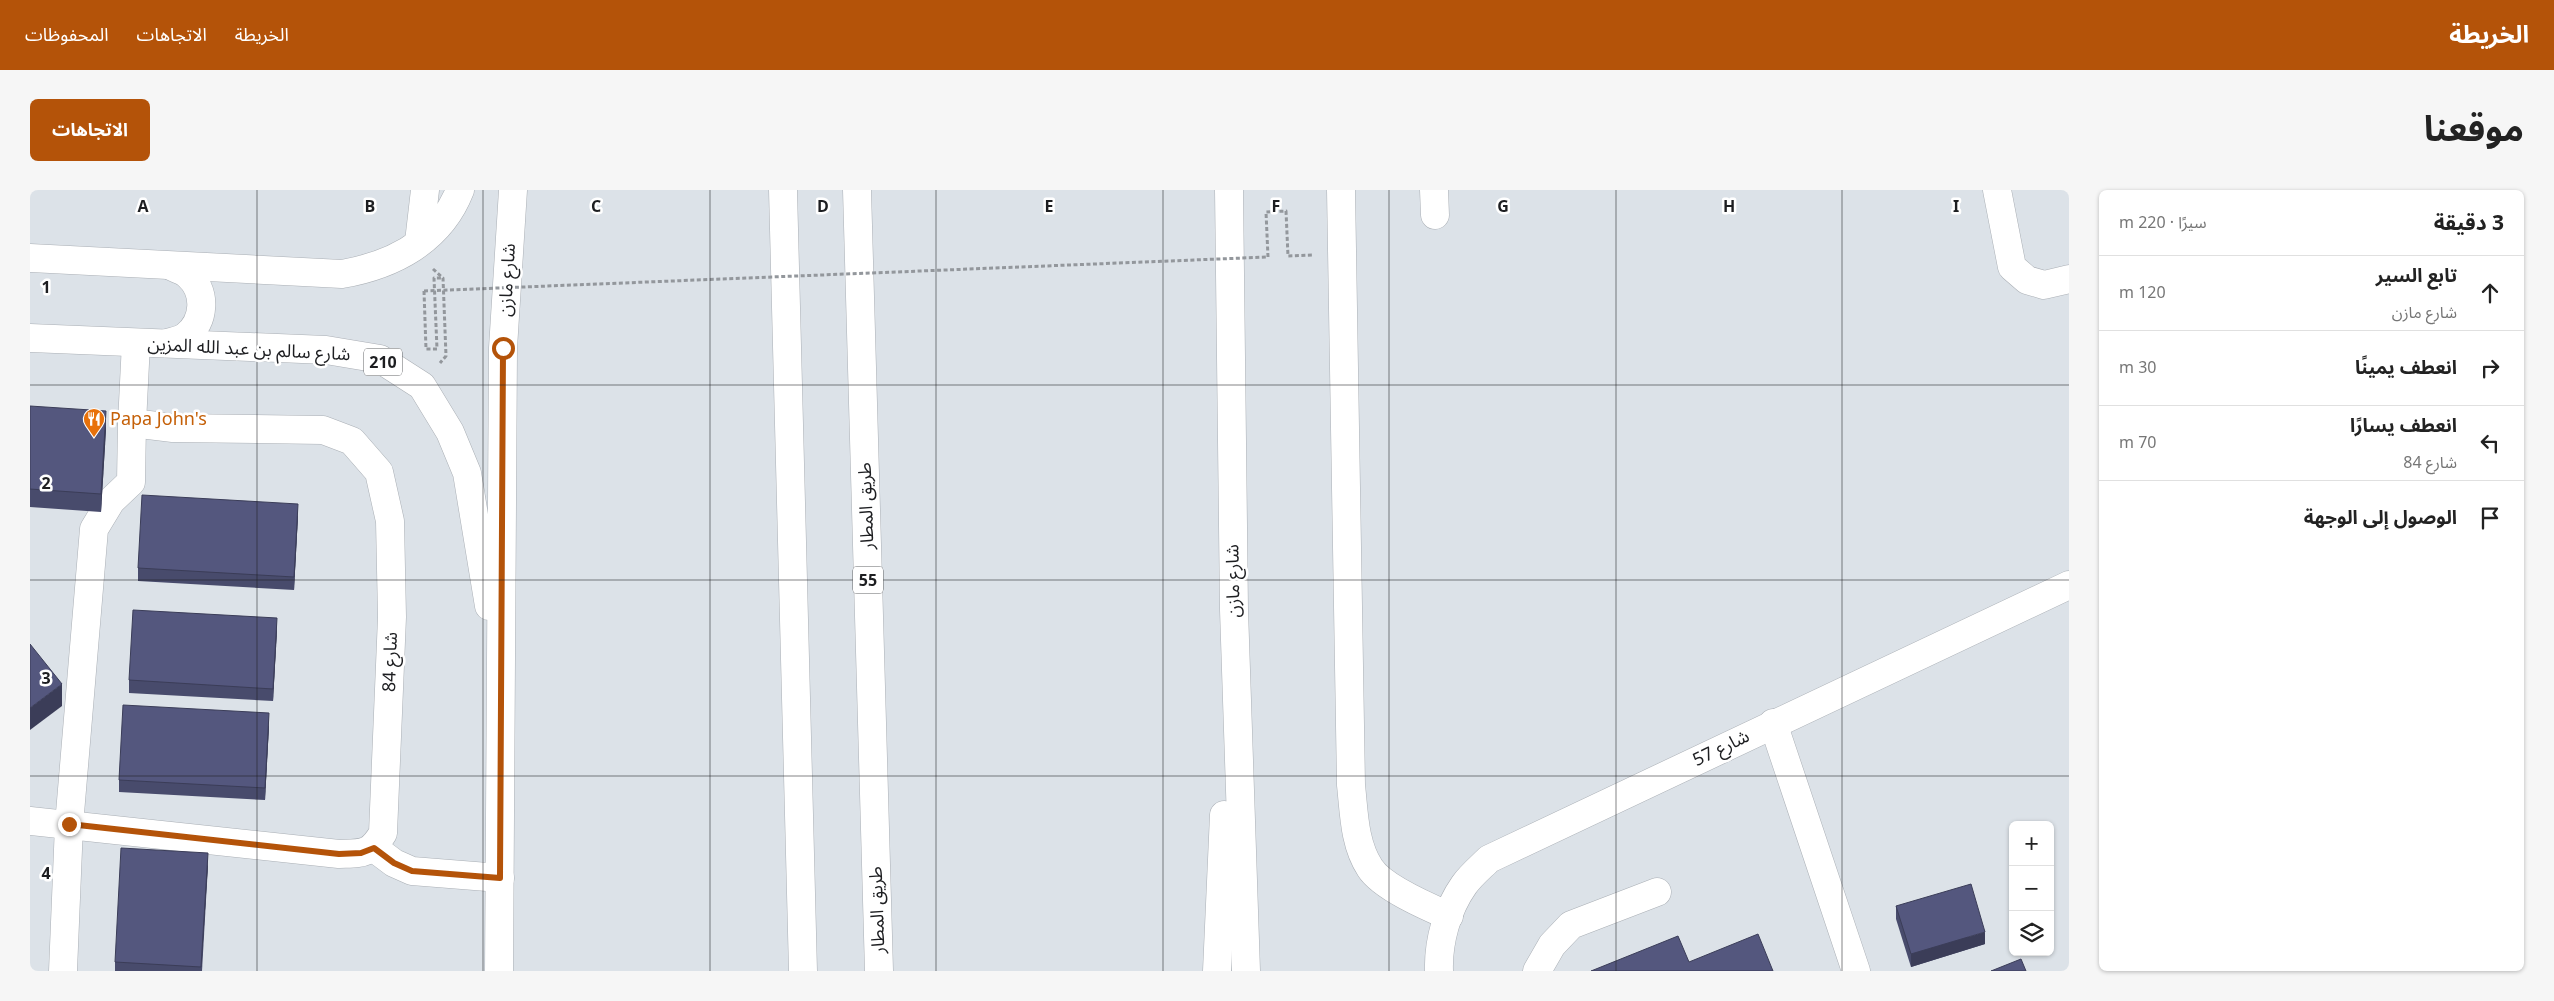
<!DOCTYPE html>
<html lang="ar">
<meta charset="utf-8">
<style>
body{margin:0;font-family:Georgia,"Noto Sans Arabic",serif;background:#f6f6f6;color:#222;direction:rtl}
.controls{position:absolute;right:15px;bottom:15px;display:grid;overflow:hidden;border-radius:8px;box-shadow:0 1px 4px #0004}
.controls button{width:45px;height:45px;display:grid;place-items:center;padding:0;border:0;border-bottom:1px solid #e0e0e0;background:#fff;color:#222;font:25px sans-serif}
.stop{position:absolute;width:15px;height:15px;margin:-11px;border:4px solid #b45309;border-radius:50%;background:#fff}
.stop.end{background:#b45309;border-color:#fff;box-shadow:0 1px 5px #0008}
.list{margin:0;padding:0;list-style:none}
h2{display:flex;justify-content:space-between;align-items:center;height:65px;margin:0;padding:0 20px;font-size:21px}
h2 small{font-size:16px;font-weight:400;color:#767676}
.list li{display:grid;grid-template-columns:32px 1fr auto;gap:15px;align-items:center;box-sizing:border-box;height:75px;padding:0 20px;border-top:1px solid #e0e0e0}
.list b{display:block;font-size:19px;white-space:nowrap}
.list p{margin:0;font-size:16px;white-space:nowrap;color:#767676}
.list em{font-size:16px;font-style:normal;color:#767676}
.icon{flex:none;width:28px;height:28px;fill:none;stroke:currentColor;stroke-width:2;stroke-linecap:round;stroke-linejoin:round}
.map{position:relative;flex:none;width:2039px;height:781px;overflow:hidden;direction:ltr;border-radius:8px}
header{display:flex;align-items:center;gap:30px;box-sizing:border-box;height:70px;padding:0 25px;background:#b45309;color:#fff}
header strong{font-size:24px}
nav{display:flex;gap:28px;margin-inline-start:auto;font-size:18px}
.intro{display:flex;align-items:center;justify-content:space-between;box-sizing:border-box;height:120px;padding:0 30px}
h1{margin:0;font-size:35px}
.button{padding:12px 22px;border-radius:8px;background:#b45309;color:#fff;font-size:18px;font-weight:700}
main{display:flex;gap:30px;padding:0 30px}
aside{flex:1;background:#fff;border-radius:8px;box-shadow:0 1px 4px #0004}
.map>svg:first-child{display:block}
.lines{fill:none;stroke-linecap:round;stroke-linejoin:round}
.minor-casing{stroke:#aaafb5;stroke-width:29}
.major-casing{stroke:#aaafb5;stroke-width:29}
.highway-casing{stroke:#aaafb5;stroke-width:29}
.path{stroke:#93979c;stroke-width:3;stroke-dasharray:4 2.5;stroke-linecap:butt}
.minor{stroke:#fff;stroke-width:28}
.major{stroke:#fff;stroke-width:28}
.highway{stroke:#fff;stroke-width:28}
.path-bridge{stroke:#93979c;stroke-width:3;stroke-dasharray:4 2.5;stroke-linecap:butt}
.wall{fill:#484b6c}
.shaded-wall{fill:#3b3d58}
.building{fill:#54577e;stroke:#3b3d58}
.route{stroke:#b45309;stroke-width:6}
.grid{fill:none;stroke:#1d1e21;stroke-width:1;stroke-opacity:0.55}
.labels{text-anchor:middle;stroke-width:5;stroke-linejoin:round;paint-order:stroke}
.shield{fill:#fff;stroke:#616264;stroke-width:1}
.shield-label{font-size:16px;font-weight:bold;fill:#1d1e21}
.street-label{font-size:18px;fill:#1d1e21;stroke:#fff}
.food-label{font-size:18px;fill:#c56008;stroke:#fff;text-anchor:start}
.grid-label{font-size:16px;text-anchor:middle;font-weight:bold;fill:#1d1e21;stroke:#fff;stroke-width:5;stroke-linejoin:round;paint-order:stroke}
</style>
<header>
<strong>الخريطة</strong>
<nav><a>الخريطة</a><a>الاتجاهات</a><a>المحفوظات</a></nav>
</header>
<div class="intro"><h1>موقعنا</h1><a class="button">الاتجاهات</a></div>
<main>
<aside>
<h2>3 دقيقة<small>سيرًا · 220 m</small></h2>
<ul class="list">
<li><svg class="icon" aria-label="ahead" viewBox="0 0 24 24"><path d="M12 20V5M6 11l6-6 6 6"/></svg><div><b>تابع السير</b><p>شارع مازن</p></div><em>120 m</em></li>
<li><svg class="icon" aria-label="right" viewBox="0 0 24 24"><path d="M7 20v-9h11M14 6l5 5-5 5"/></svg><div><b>انعطف يمينًا</b></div><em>30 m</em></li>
<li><svg class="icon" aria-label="left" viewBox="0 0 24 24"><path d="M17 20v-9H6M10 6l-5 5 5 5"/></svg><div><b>انعطف يسارًا</b><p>شارع 84</p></div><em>70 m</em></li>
<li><svg class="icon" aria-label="arrive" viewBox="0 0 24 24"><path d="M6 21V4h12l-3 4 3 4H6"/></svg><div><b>الوصول إلى الوجهة</b></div></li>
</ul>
</aside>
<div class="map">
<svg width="2039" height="781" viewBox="0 0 2039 781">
<rect width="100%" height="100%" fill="#dce2e8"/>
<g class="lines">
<g class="minor-casing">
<g id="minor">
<path d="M1311,0L1321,595C1324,622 1324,654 1340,678C1352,697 1398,717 1419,726"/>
<path d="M1404,0L1405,25"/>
<path d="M1967,0L1982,77L1997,90L2014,95L2039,89"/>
<path d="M1743,533L1826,781"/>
<path d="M0,631L309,664C333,663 340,665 353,643L362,427L360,331L349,282L322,251L293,240L143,238L102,233L106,153"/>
<path d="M344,658L364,673L382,681L470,688"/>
<path d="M33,781L39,635L64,339L81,311L101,292L102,233"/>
<path d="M1409,781C1408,752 1417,719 1434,695C1441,685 1451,677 1459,669L2039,395"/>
<path d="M1507,781L1522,755L1541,735L1627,702"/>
</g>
</g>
<g class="major-casing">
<g id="major">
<path d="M1199,0L1204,420L1216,781"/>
<path d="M389,52L395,0"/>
<path d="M0,68L312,84C363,75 410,51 430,0"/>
<path d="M0,148L296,160L350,169L392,196L420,242L437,283L459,416"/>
<path d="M137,153C143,151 151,150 156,146C175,131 177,102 158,85C154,81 146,79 141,76"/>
<path d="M469,781L473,158L483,0"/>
<path d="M1187,781L1194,625"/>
</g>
</g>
<g class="highway-casing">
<g id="highway">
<path d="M753,0L773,781"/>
<path d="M827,0L849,781"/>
</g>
</g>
<g class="path">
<path d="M1238,67L1236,22L1256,21L1258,66L1284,65"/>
<path d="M403,79L413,88L416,166L410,173"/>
<path d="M394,101L396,159H407L404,88H412"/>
</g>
<use href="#minor" class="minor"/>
<use href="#major" class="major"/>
<use href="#highway" class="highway"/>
<path class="path-bridge" d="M394,101L1238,67"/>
</g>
<g class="wall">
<path d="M0,216L76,239L71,322L0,317Z"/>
<path d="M268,326L264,400L108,391V378Z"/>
<path d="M247,440L243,511L99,503V490Z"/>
<path d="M239,536L235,610L89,602V590Z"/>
<path d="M178,675L172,781H85V772Z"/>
<path d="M1866,716L1955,754L1881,777L1866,729Z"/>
</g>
<g class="shaded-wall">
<path d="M76,221V239L71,322V304Z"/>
<path d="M268,314V326L264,400V387Z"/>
<path d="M247,428V440L243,511V499Z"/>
<path d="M32,494V516L0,540V518Z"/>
<path d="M239,523V536L235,610V598Z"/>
<path d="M178,663V675L171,781Z"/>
<path d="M1955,742V754L1881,777V764Z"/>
</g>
<g class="building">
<path d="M0,216L76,221L71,304L0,299Z"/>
<path d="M112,305L268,314L264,387L108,378Z"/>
<path d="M103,420L247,428L243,499L99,490Z"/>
<path d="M0,454L32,494L0,518Z"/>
<path d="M93,515L239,523L235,598L89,590Z"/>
<path d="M91,658L178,663L171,777L85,772Z"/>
<path d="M1941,694L1955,742L1881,764L1866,716Z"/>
<path d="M1728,744L1743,781H1561L1648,746L1659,772Z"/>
<path d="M1991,769L1996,781H1961Z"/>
</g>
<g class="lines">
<path class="route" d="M39,634L309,664L331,663L344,658L364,673L382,681L470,688L473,158"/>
</g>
<path class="grid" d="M227,0V781M453,0V781M680,0V781M906,0V781M1133,0V781M1359,0V781M1586,0V781M1812,0V781M0,195H2039M0,390H2039M0,586H2039"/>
<defs>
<g id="restaurant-pin" transform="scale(1.125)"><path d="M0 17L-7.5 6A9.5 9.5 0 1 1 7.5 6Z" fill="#e8710a" stroke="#fff"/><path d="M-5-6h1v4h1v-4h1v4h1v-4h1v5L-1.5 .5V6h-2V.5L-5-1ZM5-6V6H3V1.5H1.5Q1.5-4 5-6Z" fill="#fff"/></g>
</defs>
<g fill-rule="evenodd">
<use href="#restaurant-pin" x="64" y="229"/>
</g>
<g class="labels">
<g class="shield">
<rect x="334" y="158.5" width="38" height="27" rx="4"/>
<rect x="823" y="376.5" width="30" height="27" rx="4"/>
</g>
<g class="shield-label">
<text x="353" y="178">210</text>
<text x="838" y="396">55</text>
</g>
<g class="street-label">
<text transform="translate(477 90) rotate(-87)" y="6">شارع مازن</text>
<text transform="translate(219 159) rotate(3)" y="6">شارع سالم بن عبد الله المزين</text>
<text transform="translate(836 316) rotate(-92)" y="6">طريق المطار</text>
<text transform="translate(1203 391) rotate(-91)" y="6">شارع مازن</text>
<text transform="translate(360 472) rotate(-88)" y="6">شارع 84</text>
<text transform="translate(1691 558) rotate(-26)" y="6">شارع 57</text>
<text transform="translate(847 720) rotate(-92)" y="6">طريق المطار</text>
</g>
<g class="food-label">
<text x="80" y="235">Papa John's</text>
</g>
</g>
<g class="grid-label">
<text x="113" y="22">A</text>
<text x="340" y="22">B</text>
<text x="566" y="22">C</text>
<text x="793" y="22">D</text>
<text x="1019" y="22">E</text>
<text x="1246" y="22">F</text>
<text x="1473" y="22">G</text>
<text x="1699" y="22">H</text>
<text x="1926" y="22">I</text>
<text x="16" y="103">1</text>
<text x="16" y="299">2</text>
<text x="16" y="494">3</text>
<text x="16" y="689">4</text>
</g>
</svg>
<div class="controls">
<button>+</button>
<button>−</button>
<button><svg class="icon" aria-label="layers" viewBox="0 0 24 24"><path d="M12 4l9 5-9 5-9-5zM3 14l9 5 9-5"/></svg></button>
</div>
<div class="stop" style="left:473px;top:158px"></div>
<div class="stop end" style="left:39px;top:634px"></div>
</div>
</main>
